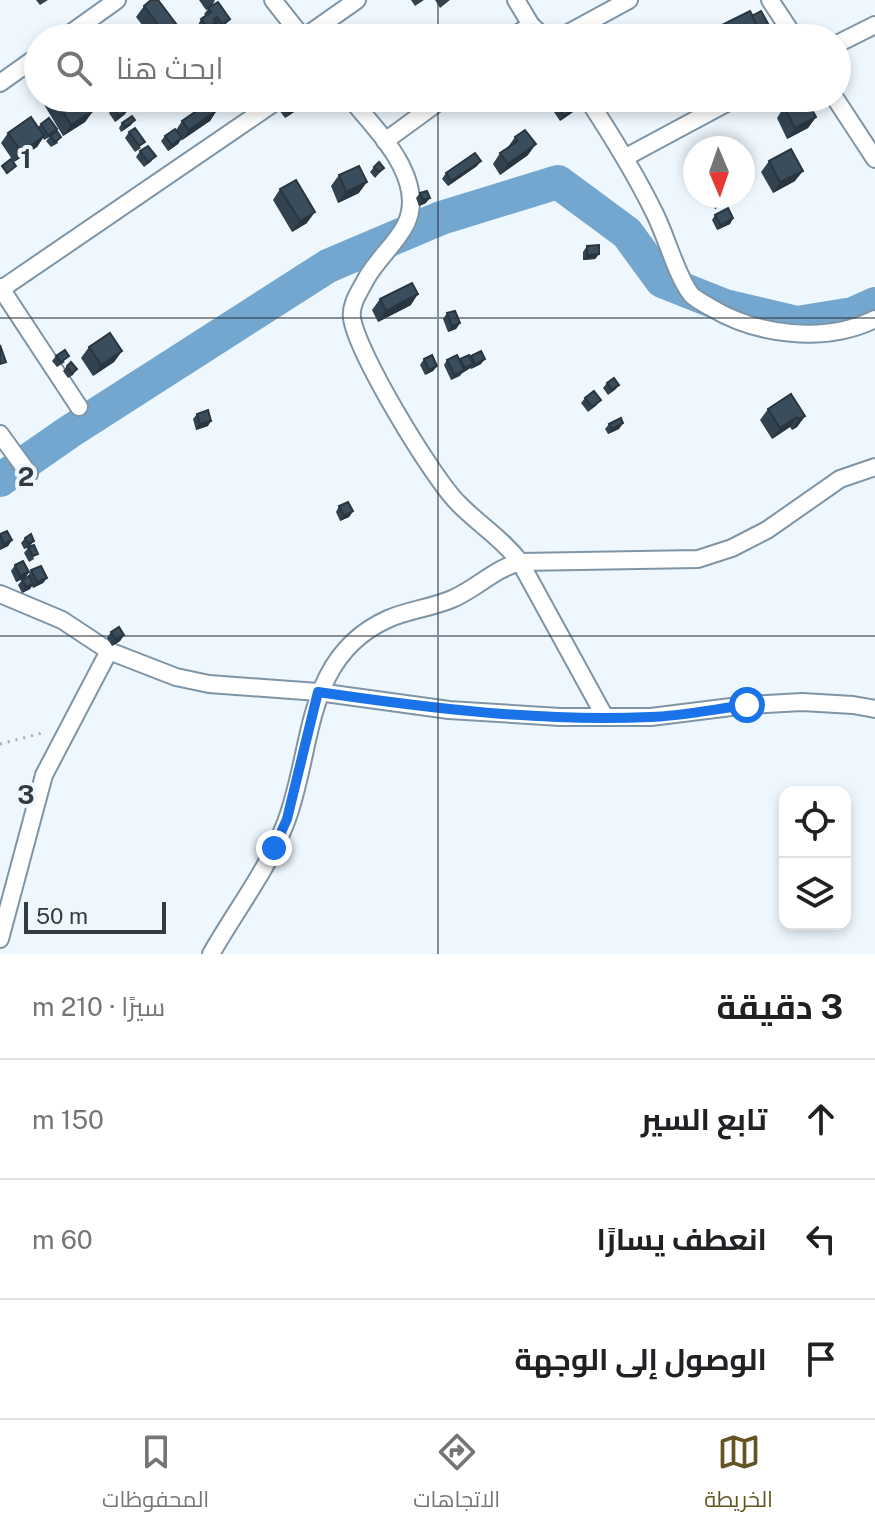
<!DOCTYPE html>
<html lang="ar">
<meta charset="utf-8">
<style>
body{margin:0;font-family:"Public Sans",Cairo,sans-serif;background:#f2f2f2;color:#202124;direction:rtl}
.controls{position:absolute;right:24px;bottom:24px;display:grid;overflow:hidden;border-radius:16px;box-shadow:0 4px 12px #0003}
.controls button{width:72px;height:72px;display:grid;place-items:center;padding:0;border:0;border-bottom:2px solid #e0e0e0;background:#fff;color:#202124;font:40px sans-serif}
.compass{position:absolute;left:683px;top:136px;width:72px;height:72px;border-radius:50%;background:#fff;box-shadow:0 4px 12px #0003;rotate:178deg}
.scale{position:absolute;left:24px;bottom:20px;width:142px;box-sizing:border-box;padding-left:8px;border:4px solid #323b42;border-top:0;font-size:22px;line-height:28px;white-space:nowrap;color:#323b42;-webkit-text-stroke:6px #eef7fe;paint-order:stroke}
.stop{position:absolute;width:24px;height:24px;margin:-18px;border:6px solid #1a73e8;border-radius:50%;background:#fff}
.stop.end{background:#1a73e8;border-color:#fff;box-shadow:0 2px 8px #0008}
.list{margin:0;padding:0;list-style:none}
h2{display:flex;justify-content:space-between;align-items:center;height:104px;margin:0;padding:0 32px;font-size:34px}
h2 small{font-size:26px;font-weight:400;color:#757577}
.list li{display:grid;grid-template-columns:52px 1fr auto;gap:24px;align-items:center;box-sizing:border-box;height:120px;padding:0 32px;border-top:2px solid #e0e0e0}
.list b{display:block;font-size:30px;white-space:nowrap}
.list em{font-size:26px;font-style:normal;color:#757577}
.icon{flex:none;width:44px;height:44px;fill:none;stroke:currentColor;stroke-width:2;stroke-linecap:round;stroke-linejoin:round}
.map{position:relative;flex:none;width:875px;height:954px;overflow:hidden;direction:ltr}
.search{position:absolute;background:#fff;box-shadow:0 4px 12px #0003;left:24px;right:24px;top:24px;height:88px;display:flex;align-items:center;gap:20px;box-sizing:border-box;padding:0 28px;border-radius:44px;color:#757577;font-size:30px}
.sheet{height:464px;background:#fff}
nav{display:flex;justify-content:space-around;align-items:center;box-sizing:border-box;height:112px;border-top:2px solid #e0e0e0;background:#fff;font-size:22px;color:#757577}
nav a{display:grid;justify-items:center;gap:4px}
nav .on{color:#645422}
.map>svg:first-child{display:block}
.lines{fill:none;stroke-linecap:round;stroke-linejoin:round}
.river{stroke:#73a7cf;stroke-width:34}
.minor-casing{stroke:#7f95a6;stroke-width:20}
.path{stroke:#a6afb6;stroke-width:3;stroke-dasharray:2 6;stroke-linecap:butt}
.minor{stroke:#fff;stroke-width:16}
.wall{fill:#32424f}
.shaded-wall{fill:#293640}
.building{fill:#3a4d5c;stroke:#293640;stroke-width:2}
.route{stroke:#1a73e8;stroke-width:10}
.grid{fill:none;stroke:#323b42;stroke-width:2;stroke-opacity:0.55}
.grid-label{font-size:26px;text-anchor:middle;font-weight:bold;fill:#323b42;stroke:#eef7fe;stroke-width:8;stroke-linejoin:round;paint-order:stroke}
</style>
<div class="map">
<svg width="875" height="954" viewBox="0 0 875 954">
<rect width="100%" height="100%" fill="#eef7fe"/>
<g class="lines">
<path class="river" d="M0,480L69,432L328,266L441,218L558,182L627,233L662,281L725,306L797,323L853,314L875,304"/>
<g class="minor-casing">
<g id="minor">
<path d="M273,0L303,38"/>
<path d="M516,0L531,25L545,38"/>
<path d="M770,0L795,38"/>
<path d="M64,38L117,0"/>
<path d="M303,38L357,0"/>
<path d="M511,38L531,25"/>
<path d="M559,38L629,0"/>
<path d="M837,44L875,25"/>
<path d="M0,83L38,56"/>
<path d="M350,98C377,131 427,179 406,224C396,244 377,259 366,279C360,291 350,304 352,318C357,353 432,477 458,503C478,524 502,538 520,562L605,717"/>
<path d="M587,98C612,136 635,173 655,214C666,236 677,276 690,293C694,299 704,303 710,307C756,335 825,344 875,319"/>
<path d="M835,98L875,159"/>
<path d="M385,141L444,98"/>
<path d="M626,157L736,98"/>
<path d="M0,287L79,407"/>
<path d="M0,290L281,98"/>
<path d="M0,434L29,474"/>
<path d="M0,594L62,620L109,651L176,677L209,684L318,692L449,710L560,717H651L747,705L802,702L853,705L875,709"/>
<path d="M0,939L44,775L109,651"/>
<path d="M211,954C236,910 268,869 286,822C314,748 303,657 388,619C408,610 431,608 452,599C476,589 494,569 520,562L698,559L732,548L767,530L840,479L875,467"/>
</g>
</g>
<path class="path" d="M0,744L46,732"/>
<use href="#minor" class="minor"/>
</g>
<g class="wall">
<path d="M36,0H48L40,5Z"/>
<path d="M199,0H215L212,6L226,25L219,30L215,24L213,28L204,34L198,25L201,19L206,16L204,14L208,9L206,10Z"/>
<path d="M411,0H424L415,6Z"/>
<path d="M435,0H450L440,8Z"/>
<path d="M144,6L180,29L173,38H152L136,17Z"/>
<path d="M752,16L771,29L767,35L760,38H756L752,31L749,35L744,38H713L720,26Z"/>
<path d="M47,98H72L70,100L76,109L93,111L85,122L63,136L43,103Z"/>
<path d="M101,98L111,104L102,110L97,103Z"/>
<path d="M186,98H216L212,102L217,110L210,121L180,140L178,144L168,151L161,141L165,136L176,130L182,121L203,106L199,99L191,104Z"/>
<path d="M785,98H814L809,105L816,117L808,128L787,139L777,118L784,107L788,105Z"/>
<path d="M283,105L297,110L285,118L279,110Z"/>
<path d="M557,106L577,107L573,112L560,121L554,112Z"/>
<path d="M113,107L128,110L124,115L115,122L109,113Z"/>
<path d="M122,123L131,125L121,132L119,128Z"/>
<path d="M41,124L54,133L58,143L51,147L46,141L50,137L44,140L43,138L37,147L14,162L1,143L8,133L38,127Z"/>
<path d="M129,132L141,148L135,152L125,138Z"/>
<path d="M515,137L528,155L500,175L493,164L500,153L508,147Z"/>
<path d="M140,151L152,161L144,167L136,157Z"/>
<path d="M769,161L795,181L773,193L761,172Z"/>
<path d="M477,166L448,186L442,179L446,173Z"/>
<path d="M374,167L384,168L375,178L370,172Z"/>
<path d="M339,175L359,193L338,203L331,186Z"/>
<path d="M280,189L307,223L292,232L273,200Z"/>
<path d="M420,193L426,203L419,206L416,198Z"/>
<path d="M710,196H737L735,198L715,209L709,197Z"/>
<path d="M715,215L733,218L730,224L717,230L712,220Z"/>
<path d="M587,246L599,254L595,259L583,260V252Z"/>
<path d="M380,299L411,305L378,322L372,310Z"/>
<path d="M447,313L460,323L456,329L448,332L443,319Z"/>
<path d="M89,347L122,351L114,362L93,376L81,358Z"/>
<path d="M56,356L65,362L57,367L52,361Z"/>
<path d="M471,356L481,364L471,369L470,368L462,373L460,376L451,380L444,365L447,360L459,361L460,359L470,357Z"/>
<path d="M424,359L437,366L433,371L425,375L420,365Z"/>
<path d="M67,366L77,369L73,375L68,378L63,371Z"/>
<path d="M607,383L619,385L615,390L608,395L603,388Z"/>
<path d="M585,398L597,405L588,412L581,403Z"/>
<path d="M768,409L805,416L797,427L792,430L790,427L772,439L760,420Z"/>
<path d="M197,414L208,426L196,430L193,419Z"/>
<path d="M623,423L619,429L608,434L605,429L609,424Z"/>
<path d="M339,506L353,511L349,517L340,521L336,512Z"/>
<path d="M0,534L12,540L8,546L0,550Z"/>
<path d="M25,538L34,541L30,546L34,559L29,562L24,553L28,548L24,549L21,543Z"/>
<path d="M15,565L29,572L25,578L16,582L11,571Z"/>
<path d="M31,570L47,578L43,583L33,588L32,586L30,589L22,593L18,585L22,580L28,577Z"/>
<path d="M111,632L124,635L120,641L112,646L107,638Z"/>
</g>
<g class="shaded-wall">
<path d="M757,24L749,35L744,38H731Z"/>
<path d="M771,29L767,35L758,38L761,34Z"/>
<path d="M300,105L297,110L285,118L289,113Z"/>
<path d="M577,107L573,112L560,121L564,116Z"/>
<path d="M128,110L124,115L115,122L119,116Z"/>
<path d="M217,110L210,121L181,141L189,130Z"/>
<path d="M93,111L85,122L63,136L71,125Z"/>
<path d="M816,117L808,128L787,139L795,128Z"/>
<path d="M135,120L131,125L121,132L125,127Z"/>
<path d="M44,136L37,147L14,162L22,152Z"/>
<path d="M182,138L178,144L168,151L172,145Z"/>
<path d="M536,144L528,155L500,175L508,164Z"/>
<path d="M481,161L477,166L448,186L451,181Z"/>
<path d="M803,171L795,181L773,193L780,182Z"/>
<path d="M367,182L359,193L338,203L346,192Z"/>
<path d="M733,196H737L735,198L715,209L719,203Z"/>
<path d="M430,198L426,203L419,206L423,200Z"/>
<path d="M315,212L307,223L292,232L300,221Z"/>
<path d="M733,218L730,224L717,230L721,225Z"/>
<path d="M599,254L595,259L583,260L587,255Z"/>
<path d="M418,294L411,305L378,322L386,311Z"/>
<path d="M460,323L456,329L448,332L452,326Z"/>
<path d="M122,351L114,362L93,376L101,365Z"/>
<path d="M485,359L481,364L471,369L475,364Z"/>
<path d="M473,364L469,369L451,380L455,375Z"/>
<path d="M437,366L433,371L425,375L429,370Z"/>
<path d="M805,416L797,427L792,430L799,419Z"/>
<path d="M797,417L790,427L772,439L780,428Z"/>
<path d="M211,421L208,426L196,430L200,424Z"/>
<path d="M623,423L619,429L608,434L612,429Z"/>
<path d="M353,511L349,517L340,521L344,516Z"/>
<path d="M12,540L8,546L0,550L4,544Z"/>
<path d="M29,572L25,578L16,582L20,576Z"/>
<path d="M47,578L43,583L33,588L37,582Z"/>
<path d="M33,584L30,589L22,593L26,587Z"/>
<path d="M124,635L120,641L112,646L116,640Z"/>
</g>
<g class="building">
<path d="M151,0H158L180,29L168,38L144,6Z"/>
<path d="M218,2L230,19L223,25L217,17L214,19L216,22L208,28L201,19L211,12L208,8Z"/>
<path d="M750,11L757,24L731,38H727L720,26Z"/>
<path d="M761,11L771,29L761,34L752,16Z"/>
<path d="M55,98H69L76,109L88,102L93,111L71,125Z"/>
<path d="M101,98H115L106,105Z"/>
<path d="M293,98H295L300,105L289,113L283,105Z"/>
<path d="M569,98L577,107L564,116L557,106Z"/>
<path d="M802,98H806L816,117L795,128L784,107Z"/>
<path d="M122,101L128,110L119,116L113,107Z"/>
<path d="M211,101L217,110L189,130L182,121Z"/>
<path d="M132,116L135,120L125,127L122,123Z"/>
<path d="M31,117L44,136L22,152L8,133Z"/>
<path d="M49,118L57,129L48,135L41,124Z"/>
<path d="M135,128L145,142L139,146L129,132Z"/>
<path d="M175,129L182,138L172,145L165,136Z"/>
<path d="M525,130L536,144L508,164L500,153L518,141L515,137Z"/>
<path d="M57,131L61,137L55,142L50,136Z"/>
<path d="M148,146L156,156L148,162L140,151Z"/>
<path d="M791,149L803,171L780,182L769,161Z"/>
<path d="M475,153L481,161L451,181L446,173Z"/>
<path d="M11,159L16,166L7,173L2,166Z"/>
<path d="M379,162L384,168L379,172L374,167Z"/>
<path d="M359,166L367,182L346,192L339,175Z"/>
<path d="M296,180L315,212L300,221L280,189Z"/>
<path d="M427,191L430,198L423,200L420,193Z"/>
<path d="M715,196H733L719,203Z"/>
<path d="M728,208L733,218L721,225L715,215Z"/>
<path d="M599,245V254L587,255V246Z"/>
<path d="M412,283L418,294L386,311L380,299Z"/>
<path d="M455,311L460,323L452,326L447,313Z"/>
<path d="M110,333L122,351L101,365L89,347Z"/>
<path d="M0,345L6,362L0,364Z"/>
<path d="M65,350L69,356L61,362L56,356Z"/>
<path d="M481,351L485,359L475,364L471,356Z"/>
<path d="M432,355L437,366L429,370L424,359Z"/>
<path d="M457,355L464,370L455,375L447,360Z"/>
<path d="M469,355L473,364L465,368L460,359Z"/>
<path d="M71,362L77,369L72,373L67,366Z"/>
<path d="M614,378L619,385L612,390L607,383Z"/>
<path d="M594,391L601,400L592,407L585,398Z"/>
<path d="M791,394L805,416L799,419L797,417L780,428L768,409Z"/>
<path d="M208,410L211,421L200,424L197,414Z"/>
<path d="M621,418L623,423L612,429L609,424Z"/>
<path d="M348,502L353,511L344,516L339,506Z"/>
<path d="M7,531L12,540L4,544L0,534Z"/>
<path d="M31,534L34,541L28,544L25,538Z"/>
<path d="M34,545L38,554L33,556L28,547Z"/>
<path d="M23,561L29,572L20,576L15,565Z"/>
<path d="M41,566L47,578L37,582L31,570Z"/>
<path d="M29,576L33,584L26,587L22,580Z"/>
<path d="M119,627L124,635L116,640L111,632Z"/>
</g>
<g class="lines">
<path class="route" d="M274,848L287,819L318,692C428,708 539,722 650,717C682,716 715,709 747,705"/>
</g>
<path class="grid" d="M438,0V38M438,98V954M0,318H875M0,636H875"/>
<g class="grid-label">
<text x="26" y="168">1</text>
<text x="26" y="486">2</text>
<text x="26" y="804">3</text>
</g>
</svg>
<div class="controls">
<button><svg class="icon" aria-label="locate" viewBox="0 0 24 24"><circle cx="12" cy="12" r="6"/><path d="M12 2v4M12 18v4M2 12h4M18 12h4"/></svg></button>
<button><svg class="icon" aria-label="layers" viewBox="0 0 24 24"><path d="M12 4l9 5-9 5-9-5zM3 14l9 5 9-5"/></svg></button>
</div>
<svg class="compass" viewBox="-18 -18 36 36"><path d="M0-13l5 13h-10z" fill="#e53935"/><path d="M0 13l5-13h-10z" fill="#757577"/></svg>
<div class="scale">50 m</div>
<div class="stop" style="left:747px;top:705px"></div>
<div class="stop end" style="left:274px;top:848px"></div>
<div class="search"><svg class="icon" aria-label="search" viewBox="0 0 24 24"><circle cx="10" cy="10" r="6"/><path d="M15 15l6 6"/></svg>ابحث هنا</div>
</div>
<section class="sheet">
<h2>3 دقيقة<small>سيرًا · 210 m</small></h2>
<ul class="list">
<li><svg class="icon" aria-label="ahead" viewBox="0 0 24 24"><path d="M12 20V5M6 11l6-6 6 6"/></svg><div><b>تابع السير</b></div><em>150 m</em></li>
<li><svg class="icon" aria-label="left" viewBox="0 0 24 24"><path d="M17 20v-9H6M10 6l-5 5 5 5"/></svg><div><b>انعطف يسارًا</b></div><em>60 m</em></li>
<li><svg class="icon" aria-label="arrive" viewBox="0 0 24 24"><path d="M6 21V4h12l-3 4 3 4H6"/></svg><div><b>الوصول إلى الوجهة</b></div></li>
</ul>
</section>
<nav>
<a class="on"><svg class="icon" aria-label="map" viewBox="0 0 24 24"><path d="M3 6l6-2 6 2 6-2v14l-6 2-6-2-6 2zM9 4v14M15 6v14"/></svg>الخريطة</a>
<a><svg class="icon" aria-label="directions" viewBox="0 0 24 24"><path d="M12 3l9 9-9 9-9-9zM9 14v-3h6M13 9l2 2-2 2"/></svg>الاتجاهات</a>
<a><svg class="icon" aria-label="saved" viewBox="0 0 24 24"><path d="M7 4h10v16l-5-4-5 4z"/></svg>المحفوظات</a>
</nav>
